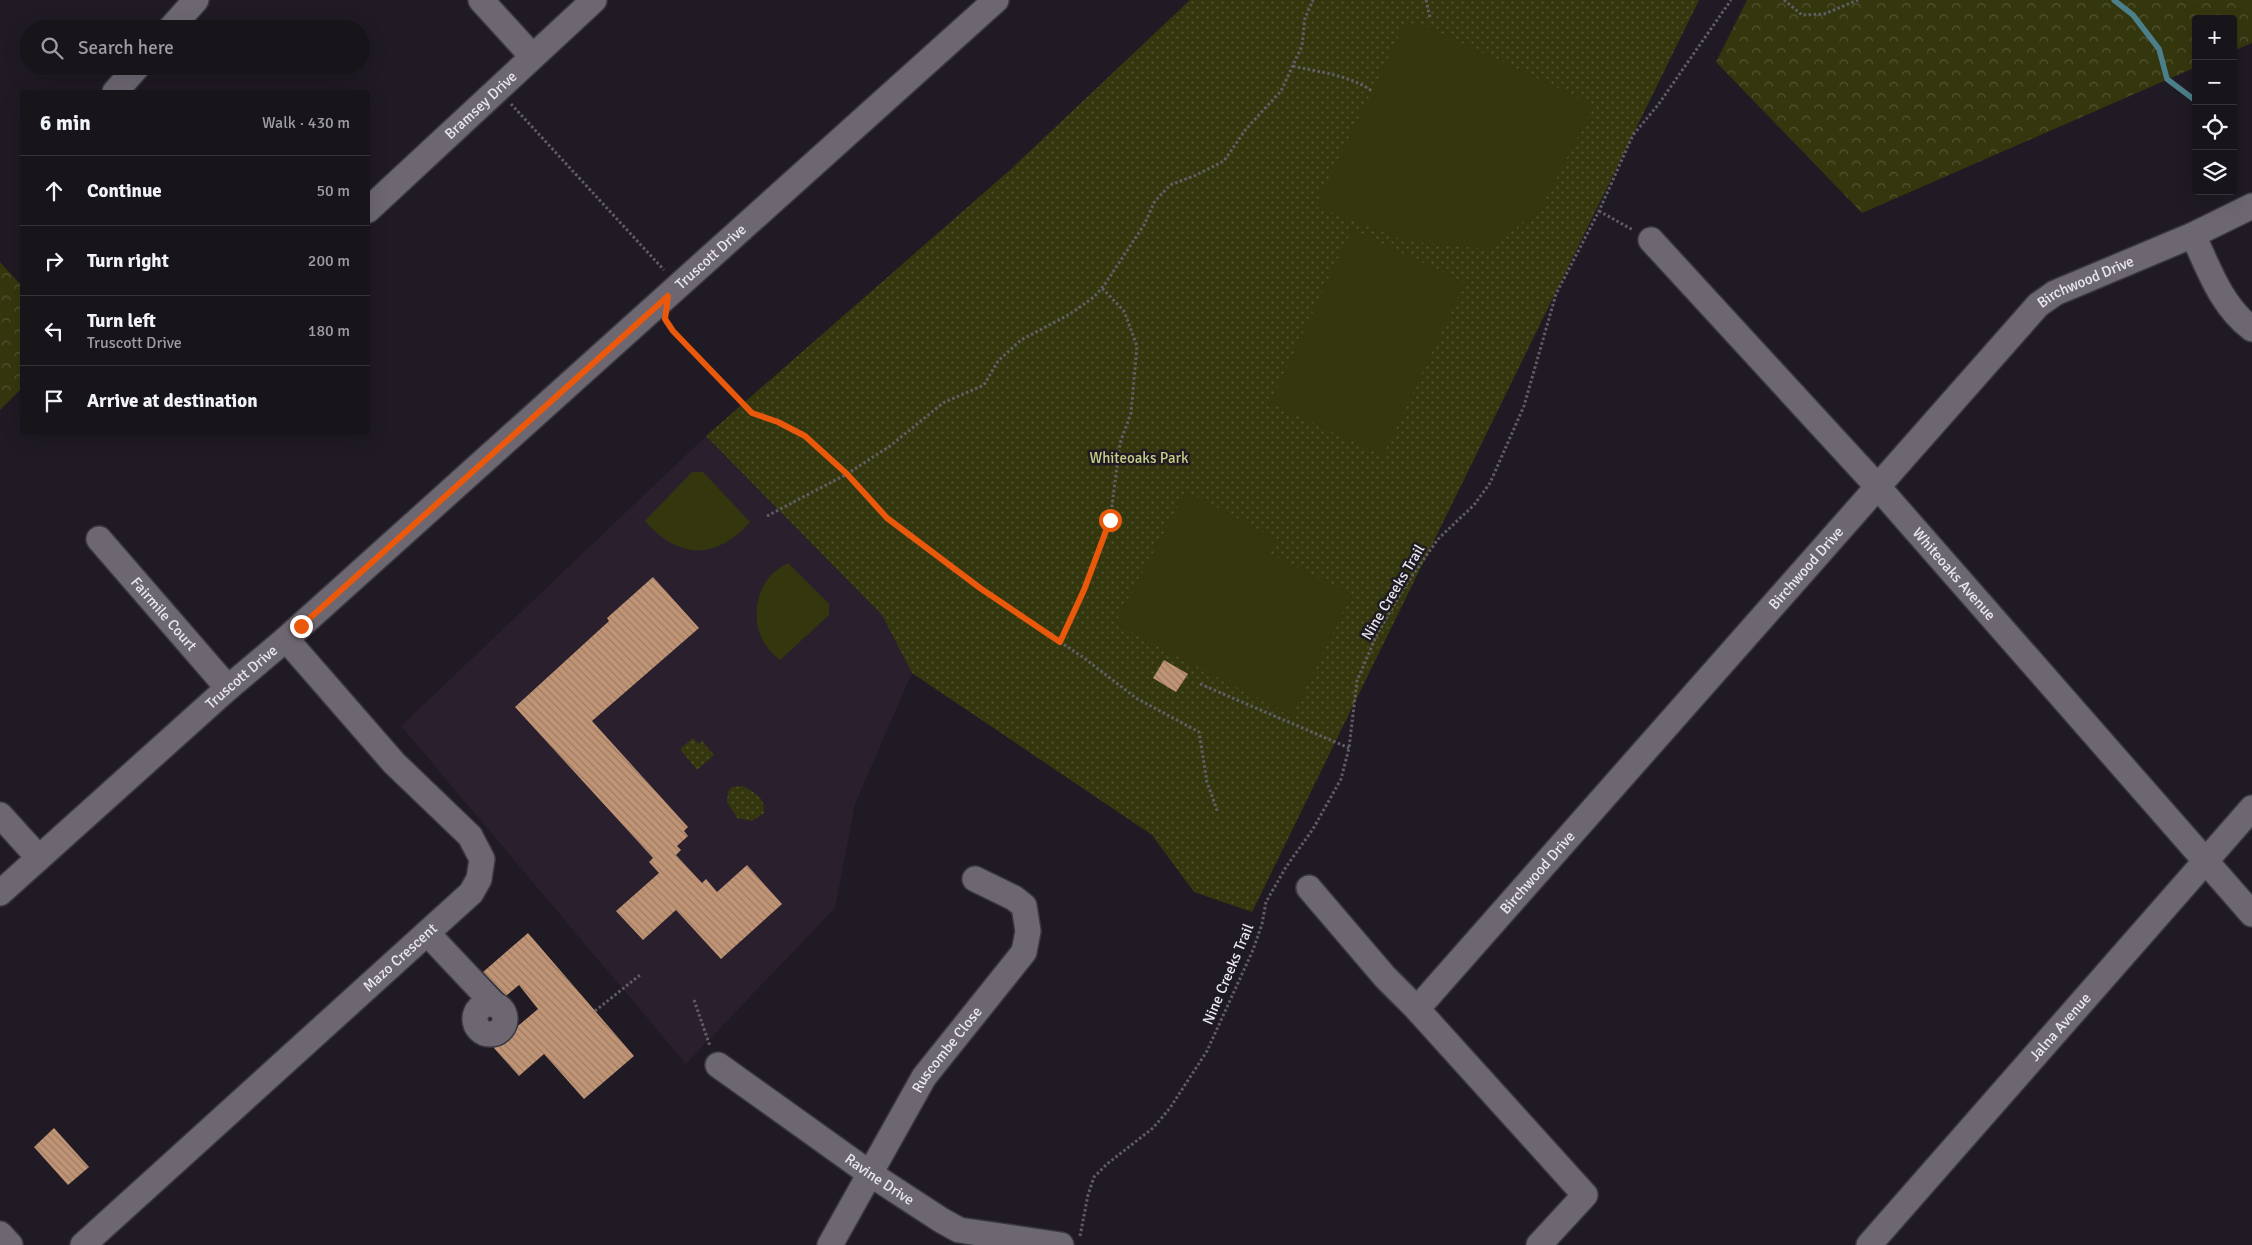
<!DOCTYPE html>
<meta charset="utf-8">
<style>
body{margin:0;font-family:Signika,sans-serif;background:#201d23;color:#f1f3f6}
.controls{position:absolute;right:15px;top:15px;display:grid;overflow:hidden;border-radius:5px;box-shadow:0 5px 20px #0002}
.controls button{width:45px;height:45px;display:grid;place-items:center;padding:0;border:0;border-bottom:1px solid #363339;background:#17141a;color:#f1f3f6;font:25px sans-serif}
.stop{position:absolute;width:15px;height:15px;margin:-11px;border:4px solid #ea580c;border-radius:50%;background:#fff}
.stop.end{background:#ea580c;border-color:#fff;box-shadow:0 1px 5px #0008}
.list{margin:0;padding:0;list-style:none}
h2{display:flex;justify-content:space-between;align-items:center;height:65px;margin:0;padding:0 20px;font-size:21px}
h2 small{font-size:16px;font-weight:400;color:#9e9ea2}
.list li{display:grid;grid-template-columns:32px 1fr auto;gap:15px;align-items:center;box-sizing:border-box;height:70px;padding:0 20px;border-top:1px solid #363339}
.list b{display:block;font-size:19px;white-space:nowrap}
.list p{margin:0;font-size:16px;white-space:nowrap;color:#9e9ea2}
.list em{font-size:16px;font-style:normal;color:#9e9ea2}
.icon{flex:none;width:28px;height:28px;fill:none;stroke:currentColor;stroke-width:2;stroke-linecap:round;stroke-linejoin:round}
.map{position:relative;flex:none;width:2252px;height:1245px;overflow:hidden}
.search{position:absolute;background:#17141a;box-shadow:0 5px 20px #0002;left:20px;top:20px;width:350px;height:55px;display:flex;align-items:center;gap:12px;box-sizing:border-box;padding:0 18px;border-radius:28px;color:#9e9ea2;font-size:19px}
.panel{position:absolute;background:#17141a;box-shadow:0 5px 20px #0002;left:20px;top:90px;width:350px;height:345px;border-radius:5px}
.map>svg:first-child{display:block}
.education{fill:#2a1f2d}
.forest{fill:url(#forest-crowns)}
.park{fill:url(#park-dots)}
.garden{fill:#34370e}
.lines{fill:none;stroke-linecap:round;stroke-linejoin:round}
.stream{stroke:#4b7f8a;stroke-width:5.5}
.building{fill:url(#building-back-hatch)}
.minor-casing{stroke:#3a373e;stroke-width:28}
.path{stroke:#615d65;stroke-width:3;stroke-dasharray:2.5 2.5;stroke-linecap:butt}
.minor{stroke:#6d6772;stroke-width:25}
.route{stroke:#ea580c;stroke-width:6}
.labels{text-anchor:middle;stroke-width:5;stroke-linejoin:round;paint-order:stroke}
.street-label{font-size:15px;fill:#eae7ed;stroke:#1f1a23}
.park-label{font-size:15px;fill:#c7d084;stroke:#1f1a23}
</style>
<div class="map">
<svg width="2252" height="1245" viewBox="0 0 2252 1245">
<defs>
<pattern id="forest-crowns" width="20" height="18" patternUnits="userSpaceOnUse" patternTransform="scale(1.25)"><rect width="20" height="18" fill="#34370e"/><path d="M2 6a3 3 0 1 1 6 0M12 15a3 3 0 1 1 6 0" fill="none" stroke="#525431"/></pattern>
<pattern id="park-dots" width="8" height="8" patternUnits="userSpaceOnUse" patternTransform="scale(1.25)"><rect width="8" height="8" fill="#34370e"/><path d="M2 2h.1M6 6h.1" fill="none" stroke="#525431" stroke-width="1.8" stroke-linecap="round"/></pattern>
<pattern id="building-back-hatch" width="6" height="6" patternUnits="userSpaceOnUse" patternTransform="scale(1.25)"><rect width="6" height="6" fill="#c09474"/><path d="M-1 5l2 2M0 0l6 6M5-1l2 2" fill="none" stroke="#9b7c66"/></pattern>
</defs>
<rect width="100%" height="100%" fill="#1f1a23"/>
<path class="education" d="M706,436L882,615L912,673L855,804L835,908L686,1064L401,726Z"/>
<g class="forest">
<path d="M1747,0H2252V43L2233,51V19H2196V67L1862,213L1716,62Z"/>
<path d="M0,262L22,286V388L0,410Z"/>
</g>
<g class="park">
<path d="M1190,0H1699L1252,912L1194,892L1152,835L912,673L882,615L706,436L1010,170Z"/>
<path d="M693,738L698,744L702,741L714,755L697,770L680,749Z"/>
<path d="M743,786C756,794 765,797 764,813L752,821L737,818L727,802L728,792L732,787Z"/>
</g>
<g class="garden">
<path d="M1419,23L1595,105L1539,211L1487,249L1406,241L1315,206L1405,24Z"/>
<path d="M1352,229L1465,283L1383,456L1270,403Z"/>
<path d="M692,472H703L750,522C716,560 679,560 645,521Z"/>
<path d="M1186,491L1276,539L1269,553L1352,594L1292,716L1115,624Z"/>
<path d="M788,563L829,604V615L780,660C776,656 770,652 767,647C751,625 754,593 772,574C776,570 783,566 788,563Z"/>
</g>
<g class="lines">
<path class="stream" d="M2114,0L2133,15L2159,49L2167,79L2196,101"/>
</g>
<g class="building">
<path d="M653,577L699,628L592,721L688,827L684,831L688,836L677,846L681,850L676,855L702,883L706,879L717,892L747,865L782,904L721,959L676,910L643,940L616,911L659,873L649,862L653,858L515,707L609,621L607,618Z"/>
<path d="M1164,660L1188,674L1176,692L1153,678Z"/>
<path d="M528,933L634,1056L584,1099L544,1054L519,1076L493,1047L538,1009L519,985L506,996L483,972Z"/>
<path d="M54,1128L89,1167L68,1185L34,1147Z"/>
</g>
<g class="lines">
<g class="minor-casing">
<g id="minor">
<path d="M481,0L532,56"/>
<path d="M170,29L196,0"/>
<path d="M115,92L138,66"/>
<path id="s1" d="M368,210L594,0"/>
<path d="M2193,235C2209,269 2221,306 2252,329"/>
<path id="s2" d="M1651,240L1878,487L2252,914"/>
<path id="s3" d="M99,539L228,688"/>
<path d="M0,815L39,858"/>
<path d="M1309,888L1385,977L1417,1009L1585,1195L1539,1245"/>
<path id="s4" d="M0,893L228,688L286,639L996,0"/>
<path d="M427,933L494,1004"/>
<circle cx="490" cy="1019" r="15"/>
<path id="s5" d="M1417,1009L2038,305L2055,293L2193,235L2252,206"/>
<path id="s6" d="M718,1065L869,1173L941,1220L959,1230L1061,1245"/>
<path d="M0,1234L10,1245"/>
<path id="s7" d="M83,1245L471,893L479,879L482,859L470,836L394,763L286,639"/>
<path id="s8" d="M830,1245L924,1077L1024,952L1028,931L1024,906L1014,898L975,879"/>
<path id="s9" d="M1869,1245L2252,808"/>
</g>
</g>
<g class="path">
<path d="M1426,0L1430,17"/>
<path d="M1784,0L1802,15L1824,14L1858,0"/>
<path d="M1293,66C1321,73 1347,74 1372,91"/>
<path d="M511,104L664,270"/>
<path d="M1599,211L1633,230"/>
<path d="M668,323L673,331L752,413L778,422L805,436L847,474L887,518L926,548L980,588L1084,658L1136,698L1199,732L1207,782L1218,813"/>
<path d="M767,516L847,474L890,446L943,403L984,385L998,361L1021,340L1070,314L1094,297L1105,284L1144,225L1155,201L1170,185L1194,176L1224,161L1246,129L1281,91L1302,46L1305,18L1313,0"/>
<path d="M1060,642L1084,589L1110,521L1120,443L1131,413L1137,346L1124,311L1102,288"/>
<path d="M1200,684L1349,748"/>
<path d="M694,1000L710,1046"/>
<path d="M595,1011L640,975"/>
<path d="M1080,1236L1088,1195L1094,1177L1107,1164L1153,1128L1170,1108L1207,1051L1253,950L1262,924L1266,902L1286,867L1313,829L1341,779L1349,748L1357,681L1377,634L1405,586L1438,539L1474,505L1490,483L1524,406L1556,294L1599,211L1633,135L1658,105L1731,0"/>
</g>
<use href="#minor" class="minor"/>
</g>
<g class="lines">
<path class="route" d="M301,626L668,296L665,319L673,331L752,413L778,422L805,436L847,474L887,518L980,588L1060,642L1084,590L1110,520"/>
</g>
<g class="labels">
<g class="street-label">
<text dy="5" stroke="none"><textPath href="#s1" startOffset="154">Bramsey Drive</textPath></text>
<text dy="5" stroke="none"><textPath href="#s4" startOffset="954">Truscott Drive</textPath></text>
<text dy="5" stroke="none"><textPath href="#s5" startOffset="992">Birchwood Drive</textPath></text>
<text dy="5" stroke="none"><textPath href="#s5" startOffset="588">Birchwood Drive</textPath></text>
<text dy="5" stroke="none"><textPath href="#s2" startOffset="451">Whiteoaks Avenue</textPath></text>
<text transform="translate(1393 592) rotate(-59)" y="5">Nine Creeks Trail</text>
<text dy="5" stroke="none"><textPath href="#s3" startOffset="99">Fairmile Court</textPath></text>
<text dy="5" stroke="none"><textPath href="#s4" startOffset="324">Truscott Drive</textPath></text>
<text dy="5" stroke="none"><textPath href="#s5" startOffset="182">Birchwood Drive</textPath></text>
<text dy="5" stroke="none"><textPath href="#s7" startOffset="428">Mazo Crescent</textPath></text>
<text transform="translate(1228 974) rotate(-67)" y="5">Nine Creeks Trail</text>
<text dy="5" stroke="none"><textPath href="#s9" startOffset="290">Jalna Avenue</textPath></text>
<text dy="5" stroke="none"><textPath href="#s8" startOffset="228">Ruscombe Close</textPath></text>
<text dy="5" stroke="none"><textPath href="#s6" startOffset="198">Ravine Drive</textPath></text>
</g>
<g class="park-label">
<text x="1139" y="463">Whiteoaks Park</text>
</g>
</g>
</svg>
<div class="controls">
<button>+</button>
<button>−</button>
<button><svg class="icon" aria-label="locate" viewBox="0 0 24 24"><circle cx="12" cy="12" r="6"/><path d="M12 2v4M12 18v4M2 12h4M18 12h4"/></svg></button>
<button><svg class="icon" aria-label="layers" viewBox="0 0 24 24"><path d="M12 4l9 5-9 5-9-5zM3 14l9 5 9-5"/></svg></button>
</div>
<div class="stop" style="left:1110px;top:520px"></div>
<div class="stop end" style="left:301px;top:626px"></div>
<div class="search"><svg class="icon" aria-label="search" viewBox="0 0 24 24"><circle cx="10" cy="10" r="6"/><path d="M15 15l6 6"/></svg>Search here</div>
<section class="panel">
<h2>6 min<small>Walk · 430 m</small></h2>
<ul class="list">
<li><svg class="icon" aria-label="ahead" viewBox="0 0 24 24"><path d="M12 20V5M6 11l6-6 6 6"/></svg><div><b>Continue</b></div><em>50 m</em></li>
<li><svg class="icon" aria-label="right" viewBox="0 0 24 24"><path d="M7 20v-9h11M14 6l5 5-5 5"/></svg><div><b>Turn right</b></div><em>200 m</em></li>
<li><svg class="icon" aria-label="left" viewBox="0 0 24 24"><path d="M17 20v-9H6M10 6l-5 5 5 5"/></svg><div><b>Turn left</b><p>Truscott Drive</p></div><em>180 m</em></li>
<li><svg class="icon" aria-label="arrive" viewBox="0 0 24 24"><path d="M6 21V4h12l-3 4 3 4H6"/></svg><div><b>Arrive at destination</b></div></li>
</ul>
</section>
</div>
